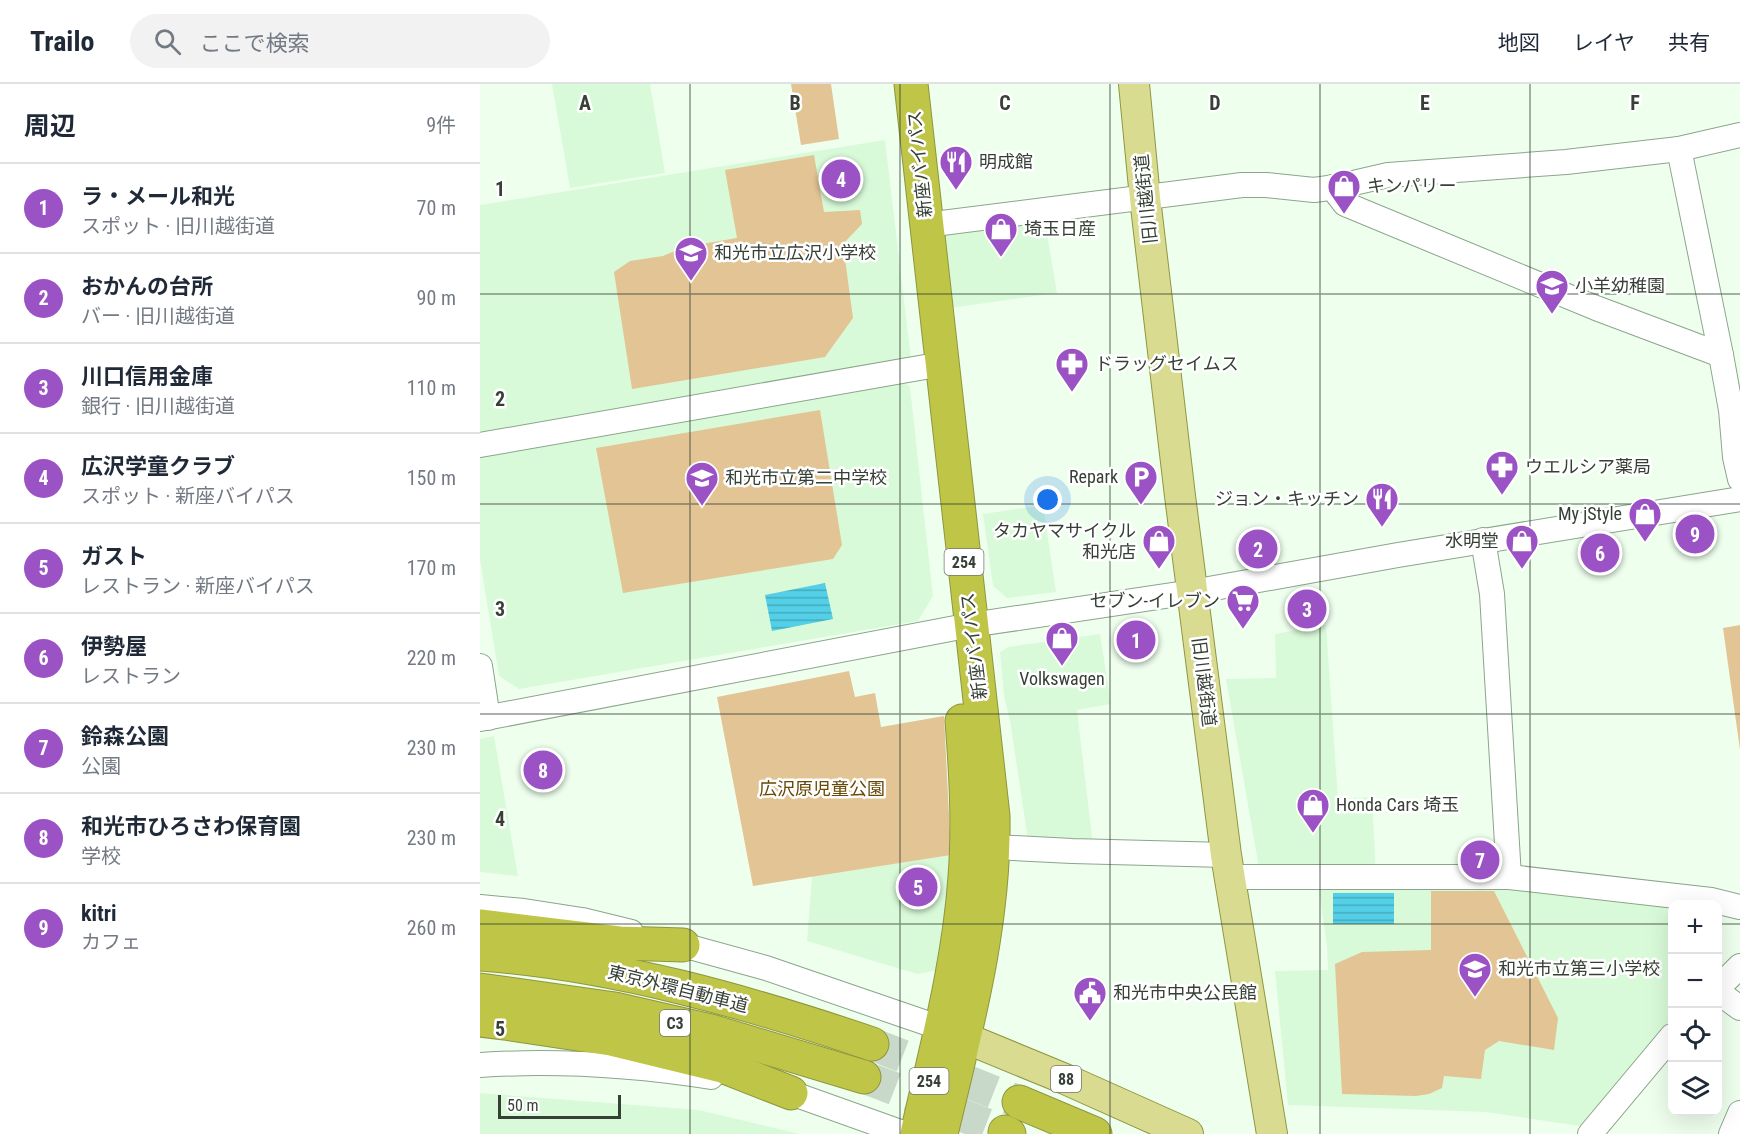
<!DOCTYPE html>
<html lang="ja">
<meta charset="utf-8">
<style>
body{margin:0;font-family:"Roboto Condensed","Noto Sans JP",sans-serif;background:#f2f2f3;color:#1f2937}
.controls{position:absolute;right:18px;bottom:18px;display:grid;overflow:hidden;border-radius:12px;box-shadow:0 6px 24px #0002}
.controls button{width:54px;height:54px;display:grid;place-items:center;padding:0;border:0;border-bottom:2px solid #e0e1e3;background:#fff;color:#1f2937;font:30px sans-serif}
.scale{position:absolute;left:18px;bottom:15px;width:123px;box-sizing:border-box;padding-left:6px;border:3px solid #364036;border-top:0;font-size:16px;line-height:21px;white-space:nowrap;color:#364036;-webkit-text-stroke:4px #fff;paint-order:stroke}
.you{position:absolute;left:568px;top:416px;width:21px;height:21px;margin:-15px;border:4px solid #fff;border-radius:50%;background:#1a73e8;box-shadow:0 0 0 9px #1a73e833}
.badge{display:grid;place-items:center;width:39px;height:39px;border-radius:50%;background:#9b52c5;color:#fff;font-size:20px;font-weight:700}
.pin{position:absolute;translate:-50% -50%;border:3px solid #fff;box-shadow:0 2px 6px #0006}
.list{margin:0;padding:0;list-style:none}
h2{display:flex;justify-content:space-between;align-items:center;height:78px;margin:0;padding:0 24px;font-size:26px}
h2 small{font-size:20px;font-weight:400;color:#747a83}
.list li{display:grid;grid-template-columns:39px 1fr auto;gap:18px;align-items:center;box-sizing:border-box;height:90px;padding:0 24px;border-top:2px solid #e0e1e3}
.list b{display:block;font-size:22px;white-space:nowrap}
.list p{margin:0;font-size:20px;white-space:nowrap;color:#747a83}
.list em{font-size:20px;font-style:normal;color:#747a83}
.icon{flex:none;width:33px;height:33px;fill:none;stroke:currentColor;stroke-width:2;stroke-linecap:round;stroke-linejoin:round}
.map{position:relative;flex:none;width:1260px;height:1050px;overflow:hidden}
header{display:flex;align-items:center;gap:36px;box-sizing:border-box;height:84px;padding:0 30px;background:#fff;border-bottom:2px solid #e0e1e3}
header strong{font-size:28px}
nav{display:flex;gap:33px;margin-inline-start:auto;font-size:21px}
.search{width:420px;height:54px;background:#f2f2f3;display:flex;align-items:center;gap:15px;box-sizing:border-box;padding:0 21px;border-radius:33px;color:#747a83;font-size:22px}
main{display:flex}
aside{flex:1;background:#fff}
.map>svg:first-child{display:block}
.built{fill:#d9fad9}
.green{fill:#e2c495}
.water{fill:url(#water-rules)}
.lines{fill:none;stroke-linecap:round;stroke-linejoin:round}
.highway-tunnel{stroke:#c9d9c9;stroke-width:33;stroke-dasharray:33 16;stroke-linecap:butt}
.minor-casing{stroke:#8ba58c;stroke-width:26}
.major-casing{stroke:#8f9640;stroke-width:32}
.highway-casing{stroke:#8f9640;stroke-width:35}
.minor{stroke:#fff;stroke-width:24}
.major{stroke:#d9dc90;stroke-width:30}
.highway{stroke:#bfc546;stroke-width:33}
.grid{fill:none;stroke:#364036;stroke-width:1.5;stroke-opacity:0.55}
.labels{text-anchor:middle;stroke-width:5;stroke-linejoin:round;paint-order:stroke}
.shield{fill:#fff;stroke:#727972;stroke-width:1.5}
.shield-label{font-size:16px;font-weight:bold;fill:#364036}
.poi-label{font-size:18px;fill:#364036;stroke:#fff;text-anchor:start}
.street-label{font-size:18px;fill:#364036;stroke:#fff}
.park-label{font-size:18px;fill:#684906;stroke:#fff}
.grid-label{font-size:20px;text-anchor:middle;font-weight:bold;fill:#364036;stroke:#fff;stroke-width:5;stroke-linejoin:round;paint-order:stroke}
</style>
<header>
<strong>Trailo</strong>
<div class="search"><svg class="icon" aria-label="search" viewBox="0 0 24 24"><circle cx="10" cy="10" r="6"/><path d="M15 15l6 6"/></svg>ここで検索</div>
<nav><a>地図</a><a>レイヤ</a><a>共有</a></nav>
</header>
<main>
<aside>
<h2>周辺<small>9件</small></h2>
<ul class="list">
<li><span class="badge">1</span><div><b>ラ・メール和光</b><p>スポット · 旧川越街道</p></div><em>70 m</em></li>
<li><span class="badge">2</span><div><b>おかんの台所</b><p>バー · 旧川越街道</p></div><em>90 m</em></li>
<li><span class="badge">3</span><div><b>川口信用金庫</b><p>銀行 · 旧川越街道</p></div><em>110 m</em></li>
<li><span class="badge">4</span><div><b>広沢学童クラブ</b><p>スポット · 新座バイパス</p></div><em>150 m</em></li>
<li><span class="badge">5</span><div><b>ガスト</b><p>レストラン · 新座バイパス</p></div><em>170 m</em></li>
<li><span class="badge">6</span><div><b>伊勢屋</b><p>レストラン</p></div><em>220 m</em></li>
<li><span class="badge">7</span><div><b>鈴森公園</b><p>公園</p></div><em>230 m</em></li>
<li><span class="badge">8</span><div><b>和光市ひろさわ保育園</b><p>学校</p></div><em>230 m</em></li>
<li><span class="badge">9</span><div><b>kitri</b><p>カフェ</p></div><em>260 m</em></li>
</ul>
</aside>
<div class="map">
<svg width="1260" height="1050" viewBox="0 0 1260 1050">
<defs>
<pattern id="water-rules" width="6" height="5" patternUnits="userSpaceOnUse" patternTransform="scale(1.5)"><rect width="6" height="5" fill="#53d0e7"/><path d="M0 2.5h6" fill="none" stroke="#46aabc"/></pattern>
</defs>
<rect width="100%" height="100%" fill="#efe"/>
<g class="built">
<path d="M72,0H170L185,89L90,104Z"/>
<path d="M405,56L431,275L0,352V121Z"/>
<path d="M564,132L577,209L471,224L462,146Z"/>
<path d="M422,296L430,303L453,512L438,537L39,605L19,592L0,476V369Z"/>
<path d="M563,421L576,508L527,514L513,502L503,430Z"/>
<path d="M846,541L858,715L892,713L896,790H780L746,595L796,594L795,550Z"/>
<path d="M620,550L631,620L597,626L613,761L548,756L530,637L524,612L520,568L528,563Z"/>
<path d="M14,652L38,792L0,788V655Z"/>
<path d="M471,771L472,792L458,886L437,890L327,857L332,792Z"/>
<path d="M1030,798L1192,820V941L1106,1043L1005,1028L808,1021L795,887L848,886L847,863L838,800Z"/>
<path d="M0,1009L219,1026L320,1050H0Z"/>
</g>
<g class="green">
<path d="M311,0H351L359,55L321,61Z"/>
<path d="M334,71L344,128L380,126L382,140L363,160L373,234L345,273L152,305L134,188L150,177L183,172L204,163L257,154L245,86Z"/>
<path d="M340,326L362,461L353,475L143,509L116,364Z"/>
<path d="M1260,541V666L1243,544Z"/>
<path d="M369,587L375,613L395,609L401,643L464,632L471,771L273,802L237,613Z"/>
<path d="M1019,765L1022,784L981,790L979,768Z"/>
<path d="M951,807H1014L1078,934L1074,966L1019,957L1005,966L1001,995L964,992L962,1004L949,1010L936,1012L862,1010L855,880L882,868L951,866Z"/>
</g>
<g class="water">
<path d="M345,499L353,535L292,547L285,511Z"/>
<rect x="853" y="809" width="61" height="31"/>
</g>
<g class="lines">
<g class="highway-tunnel">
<path d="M392,960L539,1018"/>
<path d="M384,993L525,1048"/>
</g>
<g class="minor-casing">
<g id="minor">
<path d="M1199,65L1241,271L1251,326L1255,373L1260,395"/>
<path d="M852,103L865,120L1116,224L1241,271"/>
<path d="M446,141L762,101H786L834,106L856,103L908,91L1086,78L1199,65L1260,51"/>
<path d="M0,361L445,283"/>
<path d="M1003,456L1012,510L1029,793"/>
<path d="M0,582L8,634"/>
<path d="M0,635L491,541L712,508L918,471L1260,415"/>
<path d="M514,763L592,767L746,771"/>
<path d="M749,793H1029L1231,816L1260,823"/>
<path d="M0,823L44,827L102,836L151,848"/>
<path d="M188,857L286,884L461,944"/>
<path d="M1238,904L1260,882"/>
<path d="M1238,908L1260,924"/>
<path d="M0,981C78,976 154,981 231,993"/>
<path d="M294,1006L311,1009L426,1050"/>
<path d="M1110,1050L1192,952"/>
<path d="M1251,1050L1260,1029"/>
</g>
</g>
<g class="major-casing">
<g id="major">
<path d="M654,0L665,114L700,412L746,771L792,1050"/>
<path d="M461,944L585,995L708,1050"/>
</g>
</g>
<g class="highway-casing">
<g id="highway">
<path d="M431,0L513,732C515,840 486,945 461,1050"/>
<path d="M0,842L139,859L203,861"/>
<path d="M0,870C134,880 265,917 392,960"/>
<path d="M0,906L135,925L231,947L384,993"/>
<path d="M0,936L25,939L131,955L242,982L311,1009"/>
<path d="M539,1018L615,1050"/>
<path d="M525,1048L529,1050"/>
<path d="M437,1050C456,965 479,880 485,793C489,741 486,689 482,637"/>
</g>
</g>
<use href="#minor" class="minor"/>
<use href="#major" class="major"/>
<use href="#highway" class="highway"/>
</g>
<path class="grid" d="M210,0V1050M420,0V1050M630,0V1050M840,0V1050M1050,0V1050M0,210H1260M0,420H1260M0,630H1260M0,840H1192M1238,840H1260"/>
<defs>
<g id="restaurant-pin" transform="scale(1.725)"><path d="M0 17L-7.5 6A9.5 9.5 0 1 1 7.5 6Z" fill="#9b52c5" stroke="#fff"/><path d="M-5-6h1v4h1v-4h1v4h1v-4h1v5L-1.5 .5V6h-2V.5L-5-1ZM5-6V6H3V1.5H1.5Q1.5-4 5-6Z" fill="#fff"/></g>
<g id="shop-pin" transform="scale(1.725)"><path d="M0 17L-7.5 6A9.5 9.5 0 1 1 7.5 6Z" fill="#9b52c5" stroke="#fff"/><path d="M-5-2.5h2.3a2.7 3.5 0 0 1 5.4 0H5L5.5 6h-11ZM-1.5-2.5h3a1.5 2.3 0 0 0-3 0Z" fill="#fff"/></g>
<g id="school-pin" transform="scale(1.725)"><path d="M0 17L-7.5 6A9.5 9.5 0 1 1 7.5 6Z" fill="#9b52c5" stroke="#fff"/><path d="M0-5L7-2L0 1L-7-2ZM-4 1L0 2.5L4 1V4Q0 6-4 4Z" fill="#fff"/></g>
<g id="pharmacy-pin" transform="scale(1.725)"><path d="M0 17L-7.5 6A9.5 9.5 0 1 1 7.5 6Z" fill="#9b52c5" stroke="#fff"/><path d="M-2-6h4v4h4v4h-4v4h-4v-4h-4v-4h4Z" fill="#fff"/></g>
<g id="parking-pin" transform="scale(1.725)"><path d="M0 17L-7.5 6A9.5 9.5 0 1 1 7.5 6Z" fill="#9b52c5" stroke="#fff"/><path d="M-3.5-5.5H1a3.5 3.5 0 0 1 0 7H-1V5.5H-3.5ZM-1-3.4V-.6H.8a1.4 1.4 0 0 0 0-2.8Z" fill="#fff"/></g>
<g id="supermarket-pin" transform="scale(1.725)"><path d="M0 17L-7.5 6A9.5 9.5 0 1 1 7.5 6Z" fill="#9b52c5" stroke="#fff"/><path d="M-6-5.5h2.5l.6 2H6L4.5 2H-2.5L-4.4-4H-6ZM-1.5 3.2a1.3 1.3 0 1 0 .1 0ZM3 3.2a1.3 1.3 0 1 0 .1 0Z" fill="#fff"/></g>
<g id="civic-pin" transform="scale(1.725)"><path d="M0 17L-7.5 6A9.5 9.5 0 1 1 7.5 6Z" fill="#9b52c5" stroke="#fff"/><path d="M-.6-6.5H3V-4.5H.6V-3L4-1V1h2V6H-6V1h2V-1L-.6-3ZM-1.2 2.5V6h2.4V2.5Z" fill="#fff"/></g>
</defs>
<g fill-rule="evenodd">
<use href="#restaurant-pin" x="476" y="78"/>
<use href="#shop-pin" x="864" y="102"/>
<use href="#shop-pin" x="521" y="145"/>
<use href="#school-pin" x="211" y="169"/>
<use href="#school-pin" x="1072" y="202"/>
<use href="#pharmacy-pin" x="592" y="280"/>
<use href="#pharmacy-pin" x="1022" y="383"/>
<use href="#parking-pin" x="661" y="393"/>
<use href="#school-pin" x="222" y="394"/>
<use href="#restaurant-pin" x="902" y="415"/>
<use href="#shop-pin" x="1165" y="430"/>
<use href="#shop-pin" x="679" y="457"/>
<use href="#shop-pin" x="1042" y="457"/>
<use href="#supermarket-pin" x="763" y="517"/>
<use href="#shop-pin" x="582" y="554"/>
<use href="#shop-pin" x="833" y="721"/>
<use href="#school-pin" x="995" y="885"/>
<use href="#civic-pin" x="610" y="909"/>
</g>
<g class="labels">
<g class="shield">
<rect x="464.5" y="465" width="39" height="26" rx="4.5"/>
<rect x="180" y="926" width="30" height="26" rx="4.5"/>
<rect x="571" y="982" width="30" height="26" rx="4.5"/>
<rect x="429.5" y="984" width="39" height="26" rx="4.5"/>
</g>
<g class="shield-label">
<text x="484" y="484">254</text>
<text x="195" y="945">C3</text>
<text x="586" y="1001">88</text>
<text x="449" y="1003">254</text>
</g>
<g class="poi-label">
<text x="499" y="84">明成館</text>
<text x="887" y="108">キンパリー</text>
<text x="544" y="151">埼玉日産</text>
<text x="234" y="175">和光市立広沢小学校</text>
<text x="1095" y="208">小羊幼稚園</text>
<text x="615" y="286">ドラッグセイムス</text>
<text x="1045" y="389">ウエルシア薬局</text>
<text x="638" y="399" text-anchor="end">Repark</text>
<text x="245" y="400">和光市立第二中学校</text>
<text x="879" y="421" text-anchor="end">ジョン・キッチン</text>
<text x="1142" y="436" text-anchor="end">My jStyle</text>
<text x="656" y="453" text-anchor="end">タカヤマサイクル<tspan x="656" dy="21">和光店</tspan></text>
<text x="1019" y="463" text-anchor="end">水明堂</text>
<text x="740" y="523" text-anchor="end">セブン-イレブン</text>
<text x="582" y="601" text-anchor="middle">Volkswagen</text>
<text x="856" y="727">Honda Cars 埼玉</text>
<text x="1018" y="891">和光市立第三小学校</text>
<text x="633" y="915">和光市中央公民館</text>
</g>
<g class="street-label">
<text transform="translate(440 80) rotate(-96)" y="6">新座バイパス</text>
<text transform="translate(666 115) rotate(-96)" y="6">旧川越街道</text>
<text transform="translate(494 562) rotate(-97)" y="6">新座バイパス</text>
<text transform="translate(724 598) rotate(83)" y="6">旧川越街道</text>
<text transform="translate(198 905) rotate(14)" y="6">東京外環自動車道</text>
</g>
<g class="park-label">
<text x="342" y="711">広沢原児童公園</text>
</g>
</g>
<g class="grid-label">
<text x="105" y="26">A</text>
<text x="315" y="26">B</text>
<text x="525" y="26">C</text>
<text x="735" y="26">D</text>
<text x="945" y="26">E</text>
<text x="1155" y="26">F</text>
<text x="20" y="112">1</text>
<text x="20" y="322">2</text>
<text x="20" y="532">3</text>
<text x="20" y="742">4</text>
<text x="20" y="952">5</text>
</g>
</svg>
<div class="controls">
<button>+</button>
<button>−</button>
<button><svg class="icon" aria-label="locate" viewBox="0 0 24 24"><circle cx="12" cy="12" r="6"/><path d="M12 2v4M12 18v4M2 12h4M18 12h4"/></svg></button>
<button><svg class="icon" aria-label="layers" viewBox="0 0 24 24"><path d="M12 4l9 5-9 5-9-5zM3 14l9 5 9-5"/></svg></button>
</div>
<div class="scale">50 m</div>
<div class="you"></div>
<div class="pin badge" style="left:656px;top:556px">1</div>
<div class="pin badge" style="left:778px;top:465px">2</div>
<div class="pin badge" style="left:827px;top:525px">3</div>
<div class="pin badge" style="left:361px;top:95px">4</div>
<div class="pin badge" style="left:438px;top:803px">5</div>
<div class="pin badge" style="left:1120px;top:469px">6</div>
<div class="pin badge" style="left:1000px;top:776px">7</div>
<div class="pin badge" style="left:63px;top:686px">8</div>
<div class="pin badge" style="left:1215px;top:450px">9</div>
</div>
</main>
